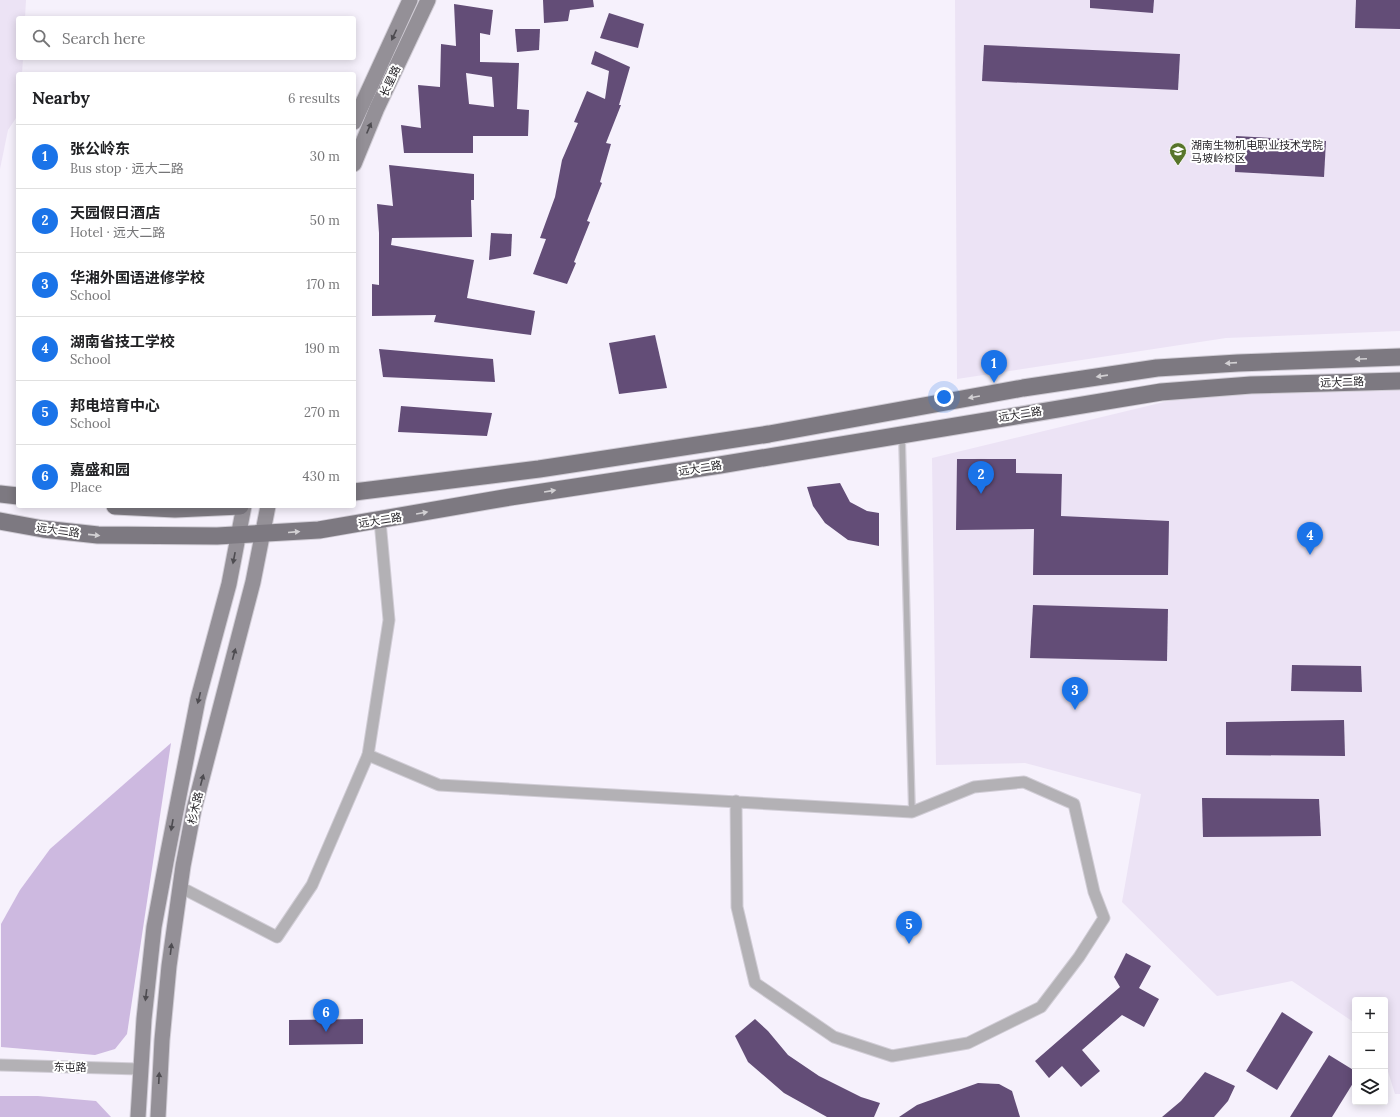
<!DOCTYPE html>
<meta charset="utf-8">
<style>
body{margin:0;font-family:Lora,"Noto Sans SC",serif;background:#f2f2f2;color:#202124}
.controls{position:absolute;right:12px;bottom:12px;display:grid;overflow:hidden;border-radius:4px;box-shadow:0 2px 10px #0003}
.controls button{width:36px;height:36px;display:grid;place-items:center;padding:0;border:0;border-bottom:1px solid #e0e0e0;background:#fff;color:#202124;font:20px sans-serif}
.you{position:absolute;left:944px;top:397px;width:14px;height:14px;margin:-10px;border:3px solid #fff;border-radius:50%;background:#1a73e8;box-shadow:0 0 0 6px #1a73e833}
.badge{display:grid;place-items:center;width:26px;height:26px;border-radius:50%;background:#1a73e8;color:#fff;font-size:13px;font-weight:700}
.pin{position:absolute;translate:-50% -33px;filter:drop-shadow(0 1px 2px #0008)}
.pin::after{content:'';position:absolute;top:21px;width:14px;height:12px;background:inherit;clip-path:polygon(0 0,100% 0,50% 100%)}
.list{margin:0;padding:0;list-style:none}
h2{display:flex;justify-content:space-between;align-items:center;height:52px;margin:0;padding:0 16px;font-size:17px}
h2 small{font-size:13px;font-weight:400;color:#757577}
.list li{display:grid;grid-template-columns:26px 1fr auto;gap:12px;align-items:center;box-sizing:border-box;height:64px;padding:0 16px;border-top:1px solid #e0e0e0}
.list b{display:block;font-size:15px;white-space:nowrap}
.list p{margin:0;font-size:13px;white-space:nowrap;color:#757577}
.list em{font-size:13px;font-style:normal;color:#757577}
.icon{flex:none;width:22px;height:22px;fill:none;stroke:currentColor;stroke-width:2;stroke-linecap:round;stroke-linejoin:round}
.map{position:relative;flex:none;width:1400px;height:1117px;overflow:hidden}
.search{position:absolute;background:#fff;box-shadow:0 2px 10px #0003;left:16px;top:16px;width:340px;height:44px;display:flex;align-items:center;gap:10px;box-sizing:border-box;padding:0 14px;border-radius:4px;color:#757577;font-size:15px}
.panel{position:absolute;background:#fff;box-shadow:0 2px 10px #0003;left:16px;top:72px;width:340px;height:436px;border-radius:4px}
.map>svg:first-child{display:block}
.built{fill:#ece3f5}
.green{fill:#cdb9e0}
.building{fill:#634d77;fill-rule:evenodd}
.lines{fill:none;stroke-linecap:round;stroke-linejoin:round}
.lane-casing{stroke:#d1cdd6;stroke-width:8}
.street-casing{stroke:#d1cdd6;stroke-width:13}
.secondary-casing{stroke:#d1cdd6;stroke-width:17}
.primary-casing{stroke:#d1cdd6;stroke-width:19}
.lane{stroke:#b3b1b5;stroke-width:5.5}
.street{stroke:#b3b1b5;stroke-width:11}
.secondary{stroke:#949097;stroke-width:15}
.primary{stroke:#7d7981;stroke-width:17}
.oneway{fill:#4e4c51}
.oneway2{fill:#d2d0d3}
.labels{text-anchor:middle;stroke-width:4;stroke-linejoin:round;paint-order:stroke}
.street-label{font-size:11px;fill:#29272b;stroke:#fff}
.poi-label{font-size:11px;fill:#29272b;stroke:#fff;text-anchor:start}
</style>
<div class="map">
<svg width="1400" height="1117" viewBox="0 0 1400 1117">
<rect width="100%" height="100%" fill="#f6f1fc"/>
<g class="built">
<path d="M0,0H26L25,18H18V58H23L22,74H18V115L8,130L0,169Z"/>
<path d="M955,0H1400V331L1226,338L957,379Z"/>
<path d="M1226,387L1400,390V1094H1395L1385,1062V1000H1355V1023L1292,981L1217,996L1122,902L1141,794L1025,763L936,765L932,458Z"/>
</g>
<g class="green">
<path d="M171,743L127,1034L115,1049L95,1055L1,1047V924L20,890L50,849Z"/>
<path d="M0,1096H38L96,1101L111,1117H0Z"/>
</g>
<g class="building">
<path d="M543,0H593L594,7L570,10L568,21L544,23Z"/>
<path d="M1090,0H1154L1153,13L1090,8Z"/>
<path d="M1356,0H1400V29L1355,28Z"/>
<path d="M454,4L493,10L490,35L480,33V62L519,63L517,109L529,110L528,136H473V153H404L401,125L421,128L418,85L440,87L441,44L456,46ZM466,73L492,77L494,107L469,104Z"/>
<path d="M609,13L644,24L638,48L600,38Z"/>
<path d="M515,29H540L539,50L517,52Z"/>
<path d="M984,45L1180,54L1178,90L982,81Z"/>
<path d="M595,51L630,67L619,105H621L606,143L611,144L600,182L602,183L587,221L590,222L574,262L576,263L567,284L533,274L546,239L540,238L555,197L562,160L578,123L574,122L587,91L605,99L609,71L591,64Z"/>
<path d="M1236,136L1326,141L1324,177L1235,172Z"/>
<path d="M389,165L474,174V200H471L472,237L392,238L391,245L474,260L467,298L535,311L531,335L434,322L436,315L372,316V284L379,285V233L377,204L393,206Z"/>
<path d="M491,233L512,234L511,256L489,260Z"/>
<path d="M655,335L667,388L619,394L609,343Z"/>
<path d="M379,349L493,359L495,382L383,377Z"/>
<path d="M401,406L492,413L487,436L398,432Z"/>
<path d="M957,459H1016V473L1062,474L1061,516L1169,521L1168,575H1033L1034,529L956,530Z"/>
<path d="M840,483L850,502L867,511L879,513V546L848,540L825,523L813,506L807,487Z"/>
<path d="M1033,605L1168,609L1167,661L1030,658Z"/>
<path d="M1292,665L1361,666L1362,692L1291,691Z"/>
<path d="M1344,720L1345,756L1226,755V722Z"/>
<path d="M1202,798L1319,799L1321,836L1203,837Z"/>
<path d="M1126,953L1151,966L1139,988L1159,999L1144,1027L1122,1015L1082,1050L1100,1071L1081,1087L1062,1066L1049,1078L1035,1061L1120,987L1114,977Z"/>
<path d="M1282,1012L1313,1032L1277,1090L1246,1071Z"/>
<path d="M363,1019V1044L289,1045V1020Z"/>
<path d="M755,1019L768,1031L788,1055L819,1076L861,1097L880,1103L874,1117H827L784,1093L748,1062L735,1036Z"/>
<path d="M1329,1055L1355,1071V1080L1332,1117H1290Z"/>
<path d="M1205,1072L1235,1086L1228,1101L1214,1117H1162L1181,1101Z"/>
<path d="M978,1083L999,1084L1012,1091L1020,1117H899L917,1105Z"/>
</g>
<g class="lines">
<g class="lane-casing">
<path id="lane" d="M902,438L912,812"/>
</g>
<g class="street-casing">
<g id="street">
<path d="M368,755L439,785L912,812L974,787L1024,782L1074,804L1094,892L1104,918L1079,957L1041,1007L968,1043L892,1056L834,1037L755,983L737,907L736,801"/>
<path d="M180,887L277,937L312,885L368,755L389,620L380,521"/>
<path d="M0,1065L139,1069"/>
</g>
</g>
<g class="secondary-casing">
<g id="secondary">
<path d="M354,122L410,0"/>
<path d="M354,164L377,108L428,0"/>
<path d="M138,1117L144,1019L154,927L167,857L198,699L229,584L244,506"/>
<path d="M158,1117L162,1040L169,966L183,866L194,809L253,582L268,506"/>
</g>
</g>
<g class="primary-casing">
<g id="primary">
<path d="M354,492L539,469L769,434L1023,388L1157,368L1238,363L1400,357"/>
<path d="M0,494L18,496"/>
<path d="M115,506L175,509L240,506"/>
<path d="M0,521L43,529L98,535L217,536L319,530L510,497L720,465L1161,392L1251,385L1400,381"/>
</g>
</g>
<use href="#lane" class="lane"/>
<use href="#street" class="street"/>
<use href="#secondary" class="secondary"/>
<use href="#primary" class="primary"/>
</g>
<defs><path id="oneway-solid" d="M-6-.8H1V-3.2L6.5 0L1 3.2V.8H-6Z"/></defs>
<g class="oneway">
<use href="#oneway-solid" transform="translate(394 35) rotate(115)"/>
<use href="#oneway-solid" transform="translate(369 128) rotate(-67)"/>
<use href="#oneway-solid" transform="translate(234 558) rotate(101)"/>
<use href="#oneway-solid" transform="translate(234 654) rotate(-75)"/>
<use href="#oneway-solid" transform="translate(199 698) rotate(104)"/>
<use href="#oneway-solid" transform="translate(202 780) rotate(-75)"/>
<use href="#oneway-solid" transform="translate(172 825) rotate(100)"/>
<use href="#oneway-solid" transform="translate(171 949) rotate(-83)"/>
<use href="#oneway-solid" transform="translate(146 995) rotate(97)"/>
<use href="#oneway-solid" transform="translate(159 1078) rotate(-87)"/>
</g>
<g class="oneway2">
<use href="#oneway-solid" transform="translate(1361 359) rotate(178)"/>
<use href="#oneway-solid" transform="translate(1231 363) rotate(176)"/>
<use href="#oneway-solid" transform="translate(1102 376) rotate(172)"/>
<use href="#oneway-solid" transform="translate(974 397) rotate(170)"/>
<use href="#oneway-solid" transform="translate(550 491) rotate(-9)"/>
<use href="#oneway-solid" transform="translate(422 513) rotate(-10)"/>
<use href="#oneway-solid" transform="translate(294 532) rotate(-5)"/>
<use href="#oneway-solid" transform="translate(94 535) rotate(6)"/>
</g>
<defs>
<g id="university-pin" transform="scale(0.9)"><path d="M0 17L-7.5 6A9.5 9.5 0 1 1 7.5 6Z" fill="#57742a" stroke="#fff"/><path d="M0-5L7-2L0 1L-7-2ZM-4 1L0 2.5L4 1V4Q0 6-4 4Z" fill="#fff"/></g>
</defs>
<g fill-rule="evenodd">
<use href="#university-pin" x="1178" y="151"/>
</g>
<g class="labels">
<g class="street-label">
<text transform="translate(390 81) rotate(-65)" y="4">长星路</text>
<text transform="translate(1342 382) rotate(-2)" y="4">远大二路</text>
<text transform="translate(1020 414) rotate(-9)" y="4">远大二路</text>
<text transform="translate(700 468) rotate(-9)" y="4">远大二路</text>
<text transform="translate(380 520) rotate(-9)" y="4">远大二路</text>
<text transform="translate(58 530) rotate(8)" y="4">远大二路</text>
<text transform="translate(195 808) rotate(-77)" y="4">杉木路</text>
<text transform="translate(70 1067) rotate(1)" y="4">东屯路</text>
</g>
<g class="poi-label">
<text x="1191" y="149">湖南生物机电职业技术学院<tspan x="1191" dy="13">马坡岭校区</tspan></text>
</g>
</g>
</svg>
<div class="controls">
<button>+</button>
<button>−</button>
<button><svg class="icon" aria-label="layers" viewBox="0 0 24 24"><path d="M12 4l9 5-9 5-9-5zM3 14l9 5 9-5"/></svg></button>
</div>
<div class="you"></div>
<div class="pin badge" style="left:994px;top:383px">1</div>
<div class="pin badge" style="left:981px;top:494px">2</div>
<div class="pin badge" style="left:1075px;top:710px">3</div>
<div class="pin badge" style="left:1310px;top:555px">4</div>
<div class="pin badge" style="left:909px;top:944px">5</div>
<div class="pin badge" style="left:326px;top:1032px">6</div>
<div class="search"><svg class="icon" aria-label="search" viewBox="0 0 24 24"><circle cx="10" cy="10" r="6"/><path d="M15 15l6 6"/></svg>Search here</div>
<section class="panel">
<h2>Nearby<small>6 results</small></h2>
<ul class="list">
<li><span class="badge">1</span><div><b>张公岭东</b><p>Bus stop · 远大二路</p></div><em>30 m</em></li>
<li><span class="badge">2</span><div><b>天园假日酒店</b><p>Hotel · 远大二路</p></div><em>50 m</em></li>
<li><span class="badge">3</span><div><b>华湘外国语进修学校</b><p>School</p></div><em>170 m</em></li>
<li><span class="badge">4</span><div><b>湖南省技工学校</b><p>School</p></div><em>190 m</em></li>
<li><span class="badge">5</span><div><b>邦电培育中心</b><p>School</p></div><em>270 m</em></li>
<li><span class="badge">6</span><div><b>嘉盛和园</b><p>Place</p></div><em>430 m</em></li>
</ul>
</section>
</div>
